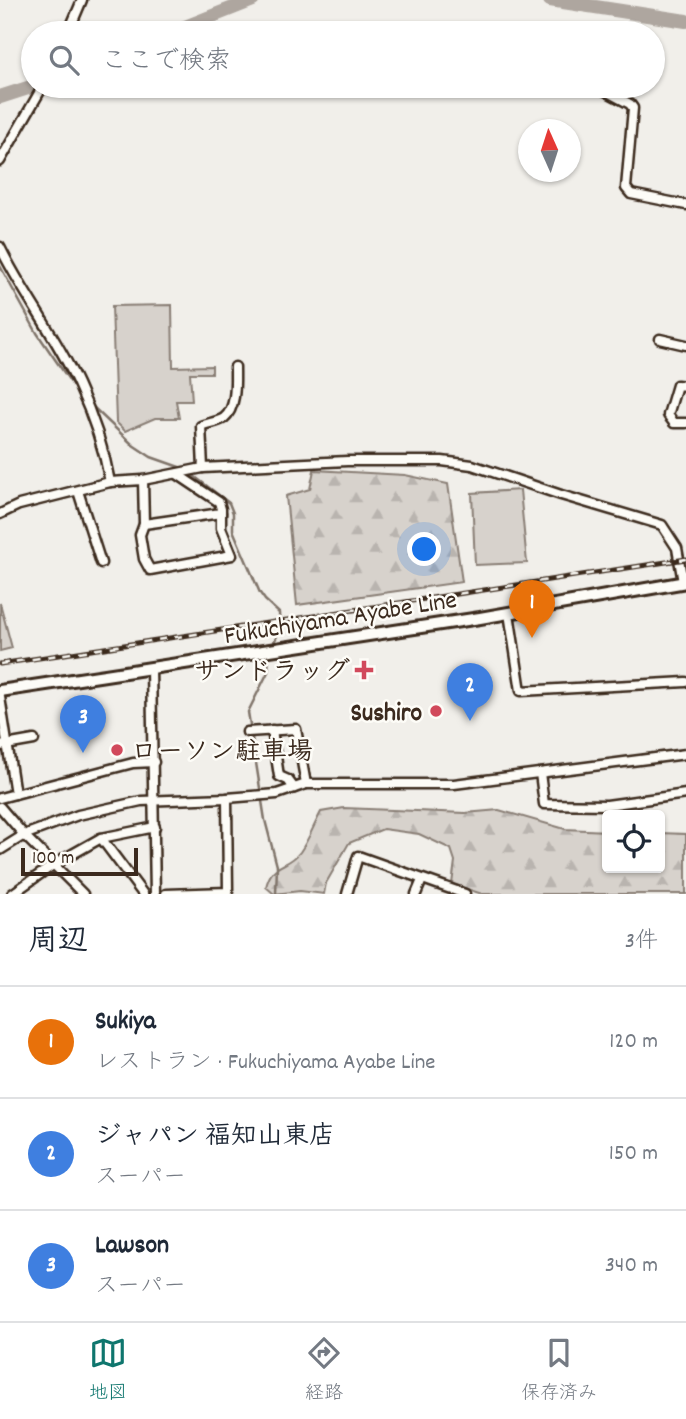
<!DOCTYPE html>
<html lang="ja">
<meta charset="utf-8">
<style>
body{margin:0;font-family:Dekko,"Klee One",sans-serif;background:#f2f2f3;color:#1f2937}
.controls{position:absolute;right:21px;bottom:21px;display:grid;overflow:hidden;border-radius:7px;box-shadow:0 2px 5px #0004}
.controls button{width:63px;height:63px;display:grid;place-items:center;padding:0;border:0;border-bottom:2px solid #e0e1e3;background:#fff;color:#1f2937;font:35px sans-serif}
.compass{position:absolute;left:518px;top:119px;width:63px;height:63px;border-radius:50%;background:#fff;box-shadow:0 2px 5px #0004;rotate:357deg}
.scale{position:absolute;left:21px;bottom:18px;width:117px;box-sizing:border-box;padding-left:7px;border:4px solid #3b2a1e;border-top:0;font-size:19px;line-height:24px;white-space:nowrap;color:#3b2a1e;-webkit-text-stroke:5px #fdfcf7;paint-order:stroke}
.you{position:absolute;left:425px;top:550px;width:24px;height:24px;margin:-18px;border:5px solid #fff;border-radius:50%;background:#1a73e8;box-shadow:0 0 0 10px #1a73e833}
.badge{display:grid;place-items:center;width:46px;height:46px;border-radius:50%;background:#0f766e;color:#fff;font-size:23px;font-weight:700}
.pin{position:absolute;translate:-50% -58px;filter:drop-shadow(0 2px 4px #0008)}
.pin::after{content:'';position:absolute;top:37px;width:24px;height:21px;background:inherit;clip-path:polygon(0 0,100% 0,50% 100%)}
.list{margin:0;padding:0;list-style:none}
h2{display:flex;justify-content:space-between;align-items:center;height:91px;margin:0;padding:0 28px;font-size:30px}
h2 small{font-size:23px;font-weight:400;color:#747a83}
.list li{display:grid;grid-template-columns:46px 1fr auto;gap:21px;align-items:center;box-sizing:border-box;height:112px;padding:0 28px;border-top:2px solid #e0e1e3}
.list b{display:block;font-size:26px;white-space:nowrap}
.list p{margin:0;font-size:23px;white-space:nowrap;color:#747a83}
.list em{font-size:23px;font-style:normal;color:#747a83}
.icon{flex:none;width:38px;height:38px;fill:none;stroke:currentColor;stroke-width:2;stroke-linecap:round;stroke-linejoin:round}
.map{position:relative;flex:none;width:686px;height:894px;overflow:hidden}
.search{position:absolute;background:#fff;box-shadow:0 2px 5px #0004;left:21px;right:21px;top:21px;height:77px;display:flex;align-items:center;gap:18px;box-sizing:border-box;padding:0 24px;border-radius:38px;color:#747a83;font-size:26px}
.sheet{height:427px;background:#fff}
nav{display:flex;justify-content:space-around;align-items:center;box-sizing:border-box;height:98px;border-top:2px solid #e0e1e3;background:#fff;font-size:19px;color:#747a83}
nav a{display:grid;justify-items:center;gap:4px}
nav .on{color:#0f766e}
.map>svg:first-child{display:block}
.green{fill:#d7d2cc;stroke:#897e75;stroke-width:2}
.forest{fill:url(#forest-firs);stroke:#897e75;stroke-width:2}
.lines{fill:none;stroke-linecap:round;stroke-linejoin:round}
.stream{stroke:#80746b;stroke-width:2.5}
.river{stroke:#aea69f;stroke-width:14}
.minor-casing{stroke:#3b2a1e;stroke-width:13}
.major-casing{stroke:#3b2a1e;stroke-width:16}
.minor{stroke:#fdfcf7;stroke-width:8}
.major{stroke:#fdfcf7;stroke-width:10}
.rail-casing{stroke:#3b2a1e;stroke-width:5}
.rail{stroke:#fdfcf7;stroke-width:2.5;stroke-dasharray:8;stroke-linecap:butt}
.poi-dot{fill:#d1495b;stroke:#fdfcf7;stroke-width:2.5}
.labels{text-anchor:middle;stroke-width:5;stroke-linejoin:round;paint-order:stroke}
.street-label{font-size:26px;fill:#3b2a1e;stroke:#fdfcf7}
.poi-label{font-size:26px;font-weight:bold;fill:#3b2a1e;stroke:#fdfcf7;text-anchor:end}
</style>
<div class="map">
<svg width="686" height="894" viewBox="0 0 686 894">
<defs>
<pattern id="forest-firs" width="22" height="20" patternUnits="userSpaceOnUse" patternTransform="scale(1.75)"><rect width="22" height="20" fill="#d7d2cc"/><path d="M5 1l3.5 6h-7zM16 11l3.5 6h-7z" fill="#b9b4af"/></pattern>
</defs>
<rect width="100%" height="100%" fill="#f1efea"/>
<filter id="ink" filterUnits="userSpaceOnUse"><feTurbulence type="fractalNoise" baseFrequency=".0143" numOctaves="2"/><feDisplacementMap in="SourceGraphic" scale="14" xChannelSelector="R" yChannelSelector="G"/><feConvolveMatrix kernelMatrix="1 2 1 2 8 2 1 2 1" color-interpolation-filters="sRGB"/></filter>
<g filter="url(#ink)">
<g class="green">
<path d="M172,305L173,367L212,366V373H190L192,401H176L179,418H155L125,431L116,422L112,306Z"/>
<path d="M520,490L527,563L475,565L472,493Z"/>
<path d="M0,603L12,648L0,651Z"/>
</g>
<g class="forest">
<path d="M314,470L405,475L448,484L462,582L297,605L286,496L310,489Z"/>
<path d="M344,808L465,813L499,810L565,829L607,831V868H660V833L686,834V894H482L452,884L455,861L451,849L419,834L383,829L349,843L326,883L324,894L300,891L274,894L266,887C272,861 287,869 300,852C308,841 314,825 321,812Z"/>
</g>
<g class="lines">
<g class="stream">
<path d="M0,266L37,333L78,393"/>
<path d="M91,405L133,445L151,457L185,469"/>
<path d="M190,473L229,503L233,513V530L260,593L265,600L279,613C280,628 280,635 270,647"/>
<path d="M269,653L268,672L248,712L265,820L277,866L276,894"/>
</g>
<g class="river">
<path d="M550,0L686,21"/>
<path d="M170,33L253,0"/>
<path d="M0,97L34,86"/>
</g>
<g class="minor-casing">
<g id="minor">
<path d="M68,33L82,0"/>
<path d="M596,86L630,104L633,108L626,188L631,194L686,205"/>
<path d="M0,161L43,86"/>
<path d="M0,247C23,294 56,336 78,384C92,414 104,449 110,482"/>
<path d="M660,339L686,345"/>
<path d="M686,386L677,385L668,415L674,423H686"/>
<path d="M203,468L201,426C208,423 218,422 224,418C237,408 235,381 235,367"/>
<path d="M143,480L144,524L140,535L144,559L150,570L232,555L221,528V509L219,502L177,474"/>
<path d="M78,491L101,563"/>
<path d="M0,514L19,505L110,482L143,480L203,468L347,461H442L472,465L561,495L662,525L677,548L683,582"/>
<path d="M144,524L221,513"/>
<path d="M509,613L521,691L686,682"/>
<path d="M151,668L155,894"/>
<path d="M0,697L15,794"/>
<path d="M272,730L279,776L288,780L294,788"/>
<path d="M247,732L296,729L306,784"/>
<path d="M0,746L34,740"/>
<path d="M540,773L544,804L607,805L686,794"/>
<path d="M0,798L133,763L154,762"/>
<path d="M0,807L24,835L83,894"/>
<path d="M101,838L143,894"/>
<path d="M0,850L24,835L78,815L141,801L227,798L277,794L306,784H454L686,754"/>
<path d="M12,894L53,865L101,838L155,827"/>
<path d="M166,894L228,892L227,798"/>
<path d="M347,894L358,856L465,894"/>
<path d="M416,894L422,880"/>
</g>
</g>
<g class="major-casing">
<path id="major" d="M0,691L480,618L686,582"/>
</g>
<use href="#minor" class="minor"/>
<use href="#major" class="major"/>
<g class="rail-casing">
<path id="rail" d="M0,664L686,559"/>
</g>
<use href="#rail" class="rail"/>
</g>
</g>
<g class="poi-dot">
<path d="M360.5 659.5h7v7h7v7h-7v7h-7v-7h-7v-7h7z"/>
<circle cx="436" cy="711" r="7"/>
<circle cx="117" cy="750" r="7"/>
</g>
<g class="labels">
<g class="street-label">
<text transform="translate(340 616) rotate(-9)" y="9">Fukuchiyama Ayabe Line</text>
</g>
<g class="poi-label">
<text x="350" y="679">サンドラッグ</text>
<text x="422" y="720">Sushiro</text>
<text x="131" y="759" text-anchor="start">ローソン駐車場</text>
</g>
</g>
</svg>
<div class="controls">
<button><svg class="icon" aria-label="locate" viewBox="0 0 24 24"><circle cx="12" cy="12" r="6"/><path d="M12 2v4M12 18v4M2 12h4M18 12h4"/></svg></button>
</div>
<svg class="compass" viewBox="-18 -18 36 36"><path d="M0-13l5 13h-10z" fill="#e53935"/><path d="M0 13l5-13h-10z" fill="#747a83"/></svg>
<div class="scale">100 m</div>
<div class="you"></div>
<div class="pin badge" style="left:532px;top:638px;background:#e8710a">1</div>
<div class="pin badge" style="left:470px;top:721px;background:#3f7fe0">2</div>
<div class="pin badge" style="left:83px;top:753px;background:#3f7fe0">3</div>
<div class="search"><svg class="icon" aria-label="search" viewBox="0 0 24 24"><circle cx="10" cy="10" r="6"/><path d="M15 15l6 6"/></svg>ここで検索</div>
</div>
<section class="sheet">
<h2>周辺<small>3件</small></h2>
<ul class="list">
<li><span class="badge" style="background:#e8710a">1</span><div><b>Sukiya</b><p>レストラン · Fukuchiyama Ayabe Line</p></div><em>120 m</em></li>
<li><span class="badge" style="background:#3f7fe0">2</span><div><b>ジャパン 福知山東店</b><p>スーパー</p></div><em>150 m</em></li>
<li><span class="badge" style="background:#3f7fe0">3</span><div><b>Lawson</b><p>スーパー</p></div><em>340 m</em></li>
</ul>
</section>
<nav>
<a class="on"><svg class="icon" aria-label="map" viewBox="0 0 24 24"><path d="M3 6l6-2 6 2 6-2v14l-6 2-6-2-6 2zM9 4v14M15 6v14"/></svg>地図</a>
<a><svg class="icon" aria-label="directions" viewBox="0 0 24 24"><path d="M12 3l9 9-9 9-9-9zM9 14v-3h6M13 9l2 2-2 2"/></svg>経路</a>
<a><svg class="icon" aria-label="saved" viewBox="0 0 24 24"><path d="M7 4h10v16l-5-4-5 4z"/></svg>保存済み</a>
</nav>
